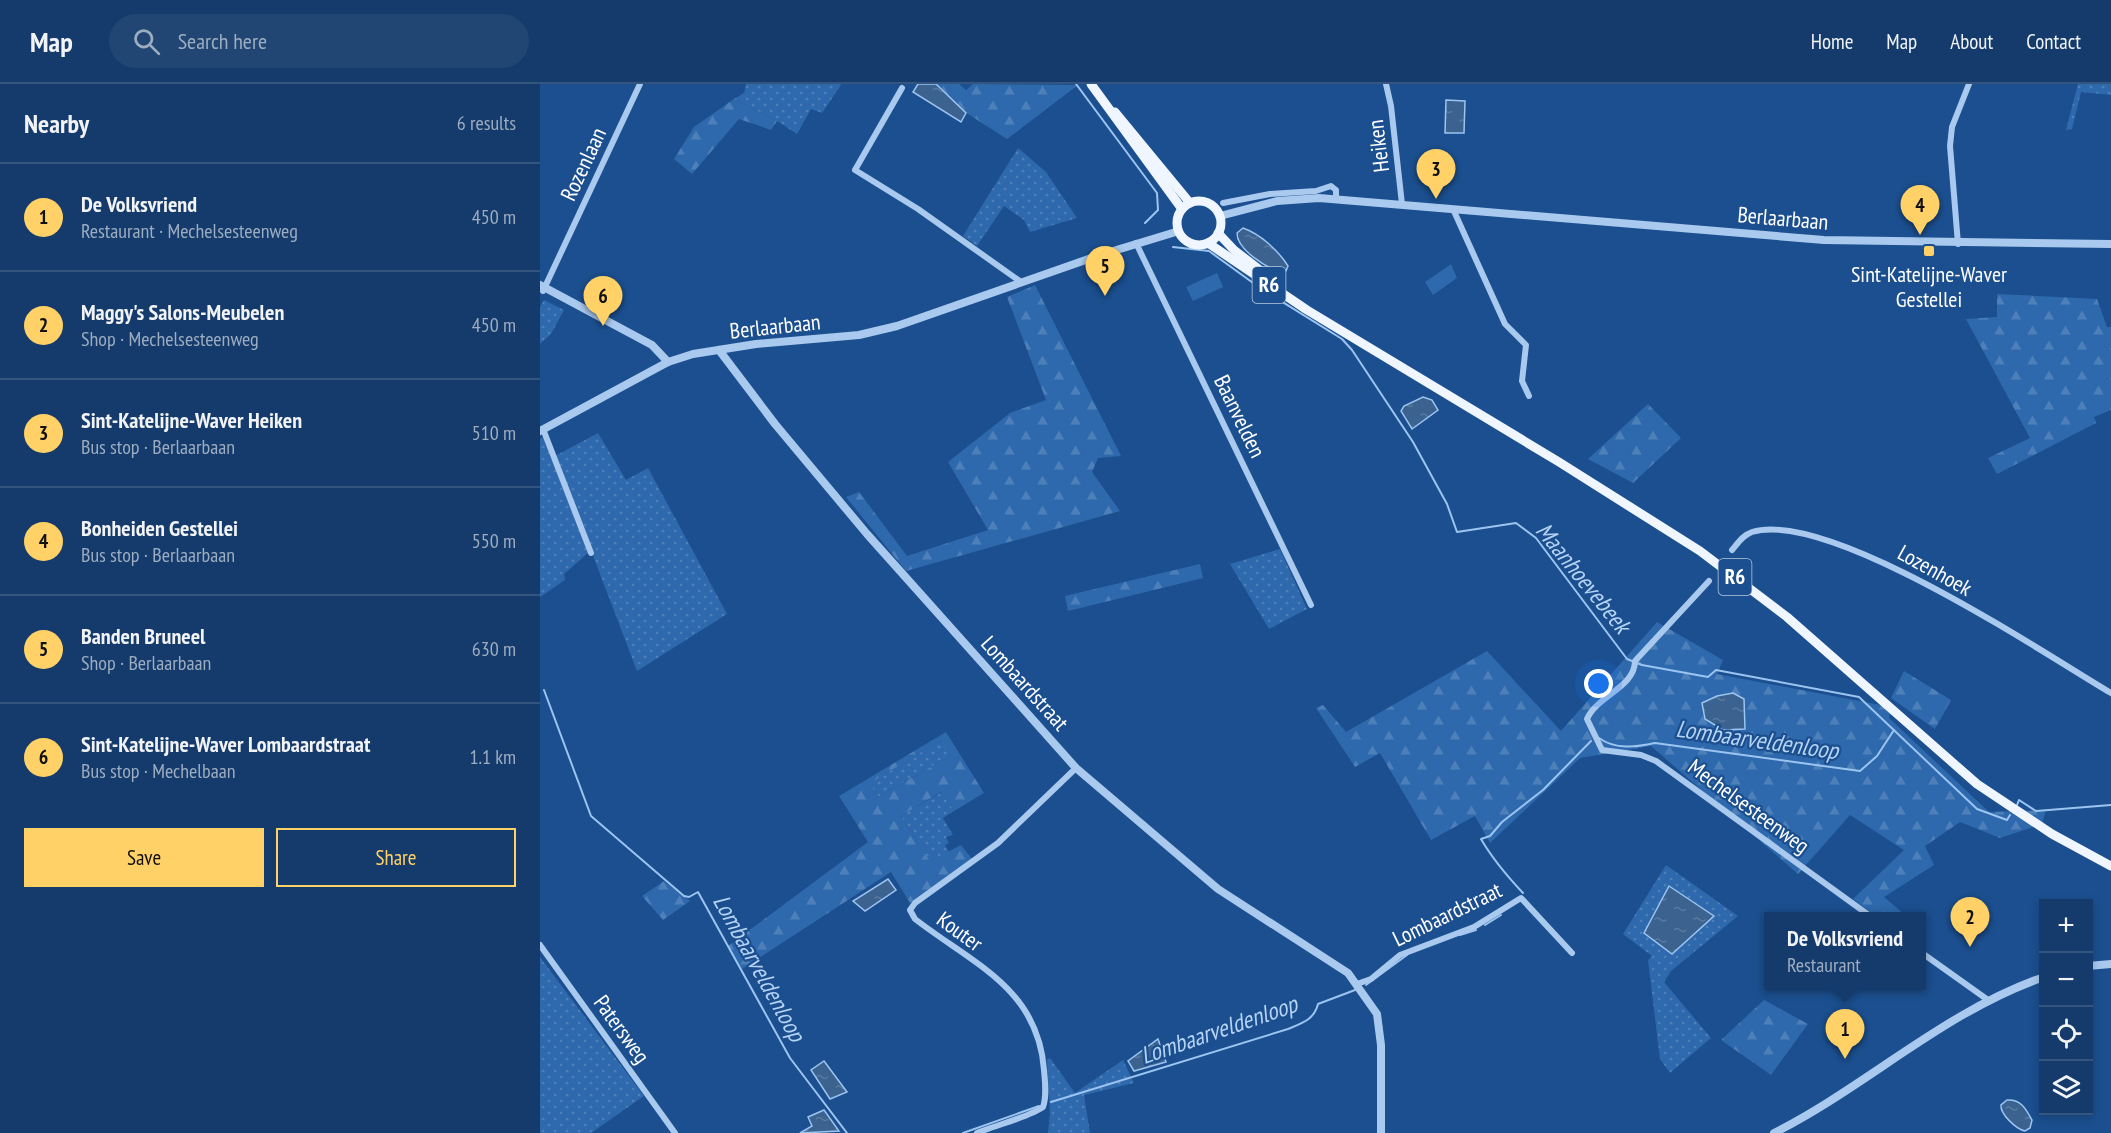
<!DOCTYPE html>
<meta charset="utf-8">
<style>
body{margin:0;font-family:"PT Sans Narrow",sans-serif;background:#214673;color:#f1f3f6}
.controls{position:absolute;right:18px;bottom:18px;display:grid;overflow:hidden;border-radius:0px;box-shadow:0 3px 9px #0003}
.controls button{width:54px;height:54px;display:grid;place-items:center;padding:0;border:0;border-bottom:2px solid #33557e;background:#143b6b;color:#f1f3f6;font:30px sans-serif}
.you{position:absolute;left:1059px;top:600px;width:21px;height:21px;margin:-15px;border:4px solid #fff;border-radius:50%;background:#1a73e8;box-shadow:0 0 0 9px #1a73e833}
.badge{display:grid;place-items:center;width:39px;height:39px;border-radius:50%;background:#ffd166;color:#111;font-size:20px;font-weight:700}
.pin{position:absolute;translate:-50% -50px;filter:drop-shadow(0 2px 3px #0008)}
.pin::after{content:'';position:absolute;top:32px;width:21px;height:18px;background:inherit;clip-path:polygon(0 0,100% 0,50% 100%)}
.popup{position:absolute;left:1224px;top:828px;width:162px;height:78px;box-sizing:border-box;display:grid;place-content:center;border-radius:0px;background:#143b6b;filter:drop-shadow(0 2px 4px #0005);font-size:20px;white-space:nowrap;color:#9dadc1}
.popup b{font-size:22px;color:#f1f3f6}
.popup::after{content:'';position:absolute;left:50%;top:100%;margin-left:-12px;border:12px solid transparent;border-top-color:#143b6b}
.list{margin:0;padding:0;list-style:none}
h2{display:flex;justify-content:space-between;align-items:center;height:78px;margin:0;padding:0 24px;font-size:26px}
h2 small{font-size:20px;font-weight:400;color:#9dadc1}
.list li{display:grid;grid-template-columns:39px 1fr auto;gap:18px;align-items:center;box-sizing:border-box;height:108px;padding:0 24px;border-top:2px solid #33557e}
.list b{display:block;font-size:22px;white-space:nowrap}
.list p{margin:0;font-size:20px;white-space:nowrap;color:#9dadc1}
.list em{font-size:20px;font-style:normal;color:#9dadc1}
.actions{display:flex;gap:12px;padding:18px 24px}
.actions a{flex:1;padding:14px 0;border:2px solid #ffd166;border-radius:0px;text-align:center;font-size:21px;color:#ffd166}
.actions .main{background:#ffd166;color:#111}
.icon{flex:none;width:33px;height:33px;fill:none;stroke:currentColor;stroke-width:2;stroke-linecap:round;stroke-linejoin:round}
.map{position:relative;flex:none;width:1571px;height:1049px;overflow:hidden}
header{display:flex;align-items:center;gap:36px;box-sizing:border-box;height:84px;padding:0 30px;background:#143b6b;border-bottom:2px solid #33557e}
header strong{font-size:28px}
nav{display:flex;gap:33px;margin-inline-start:auto;font-size:21px}
.search{width:420px;height:54px;background:#214673;display:flex;align-items:center;gap:15px;box-sizing:border-box;padding:0 21px;border-radius:33px;color:#9dadc1;font-size:22px}
main{display:flex}
aside{flex:1;background:#143b6b}
.map>svg:first-child{display:block}
.grass{fill:url(#grass-dots)}
.forest{fill:url(#forest-firs);fill-rule:evenodd}
.park{fill:#2e69ad}
.water{fill:url(#water-ripples);stroke:#9cc4f0;stroke-width:1.5}
.lines{fill:none;stroke-linecap:round;stroke-linejoin:round}
.stream{stroke:#9cc4f0;stroke-width:2}
.minor{stroke:#a9c9ee;stroke-width:6}
.tertiary{stroke:#a9c9ee;stroke-width:8}
.primary{stroke:#f0f6ff;stroke-width:9}
.poi-dot{fill:#ffd166;stroke:#1b4f8f;stroke-width:2}
.labels{text-anchor:middle;stroke-width:4.5;stroke-linejoin:round;paint-order:stroke}
.shield{fill:#1b4f8f;stroke:#bbcadd;stroke-width:1.5}
.shield-label{font-size:21px;font-weight:bold;fill:#fff}
.street-label{font-size:22px;fill:#fff;stroke:#1b4f8f}
.poi-label{font-size:22px;fill:#fff;stroke:#1b4f8f}
.water-label{font-size:24px;font-style:italic;fill:#b5d3f5;stroke:#1b4f8f}
</style>
<header>
<strong>Map</strong>
<div class="search"><svg class="icon" aria-label="search" viewBox="0 0 24 24"><circle cx="10" cy="10" r="6"/><path d="M15 15l6 6"/></svg>Search here</div>
<nav><a>Home</a><a>Map</a><a>About</a><a>Contact</a></nav>
</header>
<main>
<aside>
<h2>Nearby<small>6 results</small></h2>
<ul class="list">
<li><span class="badge">1</span><div><b>De Volksvriend</b><p>Restaurant · Mechelsesteenweg</p></div><em>450 m</em></li>
<li><span class="badge">2</span><div><b>Maggy's Salons-Meubelen</b><p>Shop · Mechelsesteenweg</p></div><em>450 m</em></li>
<li><span class="badge">3</span><div><b>Sint-Katelijne-Waver Heiken</b><p>Bus stop · Berlaarbaan</p></div><em>510 m</em></li>
<li><span class="badge">4</span><div><b>Bonheiden Gestellei</b><p>Bus stop · Berlaarbaan</p></div><em>550 m</em></li>
<li><span class="badge">5</span><div><b>Banden Bruneel</b><p>Shop · Berlaarbaan</p></div><em>630 m</em></li>
<li><span class="badge">6</span><div><b>Sint-Katelijne-Waver Lombaardstraat</b><p>Bus stop · Mechelbaan</p></div><em>1.1 km</em></li>
</ul>
<div class="actions"><a class="main">Save</a><a>Share</a></div>
</aside>
<div class="map">
<svg width="1571" height="1049" viewBox="0 0 1571 1049">
<defs>
<pattern id="grass-dots" width="8" height="8" patternUnits="userSpaceOnUse" patternTransform="scale(1.5)"><rect width="8" height="8" fill="#2e69ad"/><path d="M2 2h.1M6 6h.1" fill="none" stroke="#4d80b9" stroke-width="1.8" stroke-linecap="round"/></pattern>
<pattern id="forest-firs" width="22" height="20" patternUnits="userSpaceOnUse" patternTransform="scale(1.5)"><rect width="22" height="20" fill="#2e69ad"/><path d="M5 1l3.5 6h-7zM16 11l3.5 6h-7z" fill="#4d80b9"/></pattern>
<pattern id="water-ripples" width="26" height="14" patternUnits="userSpaceOnUse" patternTransform="scale(1.5)"><rect width="26" height="14" fill="#3c6290"/><path d="M2 4q2-2 4 0t4 0M15 11q2-2 4 0t4 0" fill="none" stroke="#597aa1"/></pattern>
</defs>
<rect width="100%" height="100%" fill="#1b4f8f"/>
<g class="grass">
<path d="M206,0H300L301,1L282,29L271,25L257,50L237,37L194,15L204,9Z"/>
<path d="M1538,0H1571V11L1541,8L1532,45L1526,46Z"/>
<path d="M478,64L506,88L537,134L490,148L484,136L464,122L437,162L423,152Z"/>
<path d="M4,216L24,226L11,250L0,260V223Z"/>
<path d="M58,349L86,396L108,384L187,530L97,587L15,372Z"/>
<path d="M3,353L48,469L24,490L25,496L0,513V355Z"/>
<path d="M740,465L767,525L729,545L690,480Z"/>
<path d="M400,657L410,672L338,713L329,699Z"/>
<path d="M402,708L414,727L403,734L413,751L406,753L409,759L405,761L409,768L390,777L361,732Z"/>
<path d="M1126,781L1198,832L1131,887L1124,898L1171,954L1130,989L1120,975L1108,876L1112,872L1083,850Z"/>
<path d="M0,873L104,1012L51,1049H0Z"/>
<path d="M510,974L535,1009L583,976L594,999L544,1011L550,1049H508L510,1029L507,976Z"/>
</g>
<g class="forest">
<path d="M397,0H419L426,6L433,0L538,1L467,55L428,30Z"/>
<path d="M194,15L237,37L231,46L199,35L152,90L134,75L154,43Z"/>
<path d="M495,201L581,372L558,374L552,388L580,427L366,487L306,413L319,408L367,472L448,446L408,378L470,329L506,316L467,213Z"/>
<path d="M1457,210L1557,215L1567,243H1571V326L1554,333L1556,339L1457,390L1448,374L1490,354L1426,235L1457,233Z"/>
<path d="M1108,320L1141,354L1093,399L1048,375Z"/>
<path d="M660,480L663,494L528,527L525,512Z"/>
<path d="M1117,538L1183,576L1177,590L1351,623L1349,634L1449,728L1506,726L1502,740L1460,754L1420,738L1385,762L1394,781L1344,813L1366,832H1336L1313,815L1364,766L1310,731L1258,790L1111,662L1040,674L950,759L935,732L891,756L840,669L815,683L776,624L783,621L806,648L947,567L1021,647Z"/>
<path d="M1364,587L1411,616L1395,645L1351,614Z"/>
<path d="M406,648L444,709L414,727L401,708L361,732L390,777L421,761L432,775L370,819L351,788L202,885L188,862L328,758L299,712ZM400,657L410,672L338,713L330,699Z"/>
<path d="M124,797L150,817L123,836L102,812Z"/>
<path d="M1224,916L1268,940L1231,991L1181,956Z"/>
</g>
<g class="park">
<path d="M911,180L917,194L893,211L885,198Z"/>
<path d="M677,189L683,203L653,217L646,203Z"/>
</g>
<g class="water">
<path d="M378,0H396L426,29L421,38L373,8Z"/>
<path d="M906,16L925,17L924,49H905Z"/>
<path d="M703,144C720,150 738,166 748,182L746,187L741,189C726,183 697,166 697,149Z"/>
<path d="M883,313L892,316L898,326L872,345L861,327L864,322Z"/>
<path d="M1193,609L1204,615L1205,645L1183,646L1165,635L1162,619L1177,612Z"/>
<path d="M348,795L356,806L325,827L313,817Z"/>
<path d="M1129,802L1174,832L1132,870L1104,849Z"/>
<path d="M618,955L626,978L594,987L588,977Z"/>
<path d="M284,977L307,1008L290,1015L271,986Z"/>
<path d="M1467,1016C1481,1015 1486,1025 1492,1036L1490,1044L1485,1047C1476,1045 1460,1030 1461,1021Z"/>
<path d="M284,1026L299,1047L260,1049L272,1042L268,1033Z"/>
</g>
<g class="lines">
<g class="stream">
<path d="M536,0L617,109L618,126L605,139"/>
<path d="M633,163L669,167L720,204L802,255L812,266L873,358L907,420L917,448L976,439L996,454L1087,575L1102,581L1168,593L1176,586L1319,613L1437,725L1467,736L1470,731"/>
<path d="M4,606L51,732L144,812L149,813L158,808L250,974L307,1049"/>
<path d="M1059,654C1075,666 1097,663 1115,659L1320,687L1337,672L1354,646"/>
<path d="M1477,721L1479,716L1496,727L1571,721"/>
<path d="M983,809C967,792 952,774 941,755L950,752L962,738L1003,706L1051,657"/>
<path d="M945,841L961,831"/>
<path d="M920,851L936,846"/>
<path d="M826,901L867,871"/>
<path d="M511,1018L748,945C762,939 774,936 778,920L815,906"/>
<path d="M423,1049L499,1022"/>
</g>
<g class="minor">
<path d="M846,0L851,22L862,120"/>
<path d="M362,4L315,86L378,125L481,198"/>
<path d="M683,119L730,110L776,107L791,102L796,106V115"/>
<path d="M913,125L965,240L986,261L982,297L989,312"/>
<path d="M596,159L771,521"/>
<path d="M1418,160L1410,62L1412,43L1429,0"/>
<path d="M3,207L100,0"/>
<path d="M3,345L51,469"/>
<path d="M1192,466C1198,459 1203,451 1212,448C1289,425 1500,567 1571,609"/>
<path d="M1169,497L1095,577C1095,603 1057,612 1047,635L1062,666L1101,671L1116,677L1330,832"/>
<path d="M0,861L135,1049"/>
<path d="M1382,869L1448,916"/>
<path d="M817,900L831,895L860,871L934,843L981,814L1032,869"/>
<path d="M437,1049C453,1042 492,1032 503,1023C507,1012 505,998 504,986C498,904 433,880 375,835L370,826L375,819L458,759L536,684"/>
</g>
<g class="tertiary">
<path d="M680,132L737,117L779,114L1284,156L1571,160"/>
<path d="M0,201L112,261L128,278"/>
<path d="M179,266L235,340L327,450L536,684L678,805L808,889L837,930L841,961V1049"/>
<path d="M0,347L128,278L153,270L216,260L319,251L357,242L560,171L639,147"/>
<path d="M1548,882L1571,880"/>
<path d="M1234,1049C1327,1002 1405,927 1504,893"/>
</g>
<g class="primary">
<path d="M551,0L642,125"/>
<path d="M575,28L650,119"/>
<circle cx="659" cy="139" r="22"/>
<path d="M678,149L694,166L738,200"/>
<path d="M668,159L767,226L1019,378L1160,467L1247,533L1437,700L1512,750L1571,782"/>
</g>
</g>
<rect class="poi-dot" x="1383" y="161" width="12" height="12" rx="3"/>
<g class="labels">
<g class="shield">
<rect x="712.5" y="183" width="33" height="36" rx="4.5"/>
<rect x="1178.5" y="475" width="33" height="36" rx="4.5"/>
</g>
<g class="shield-label">
<text x="729" y="208">R6</text>
<text x="1195" y="500">R6</text>
</g>
<g class="street-label">
<text transform="translate(838 62) rotate(-97)" y="8">Heiken</text>
<text transform="translate(43 80) rotate(-65)" y="8">Rozenlaan</text>
<text transform="translate(1243 134) rotate(5)" y="8">Berlaarbaan</text>
<text transform="translate(235 242) rotate(-6)" y="8">Berlaarbaan</text>
<text transform="translate(700 332) rotate(64)" y="8">Baanvelden</text>
<text transform="translate(1395 486) rotate(29)" y="8">Lozenhoek</text>
<text transform="translate(485 599) rotate(48)" y="8">Lombaardstraat</text>
<text transform="translate(1209 722) rotate(36)" y="8">Mechelsesteenweg</text>
<text transform="translate(907 830) rotate(-26)" y="8">Lombaardstraat</text>
<text transform="translate(420 847) rotate(36)" y="8">Kouter</text>
<text transform="translate(82 945) rotate(54)" y="8">Patersweg</text>
</g>
<g class="poi-label">
<text x="1389" y="198">Sint-Katelijne-Waver<tspan x="1389" dy="25">Gestellei</tspan></text>
</g>
<g class="water-label">
<text transform="translate(1043 494) rotate(51)" y="8">Maanhoevebeek</text>
<text transform="translate(1217 656) rotate(8)" y="8">Lombaarveldenloop</text>
<text transform="translate(219 884) rotate(61)" y="8">Lombaarveldenloop</text>
<text transform="translate(679 946) rotate(-19)" y="8">Lombaarveldenloop</text>
</g>
</g>
</svg>
<div class="controls">
<button>+</button>
<button>−</button>
<button><svg class="icon" aria-label="locate" viewBox="0 0 24 24"><circle cx="12" cy="12" r="6"/><path d="M12 2v4M12 18v4M2 12h4M18 12h4"/></svg></button>
<button><svg class="icon" aria-label="layers" viewBox="0 0 24 24"><path d="M12 4l9 5-9 5-9-5zM3 14l9 5 9-5"/></svg></button>
</div>
<div class="you"></div>
<div class="pin badge" style="left:1305px;top:975px">1</div>
<div class="popup"><b>De Volksvriend</b>Restaurant</div>
<div class="pin badge" style="left:1430px;top:863px">2</div>
<div class="pin badge" style="left:896px;top:115px">3</div>
<div class="pin badge" style="left:1380px;top:151px">4</div>
<div class="pin badge" style="left:565px;top:212px">5</div>
<div class="pin badge" style="left:63px;top:242px">6</div>
</div>
</main>
